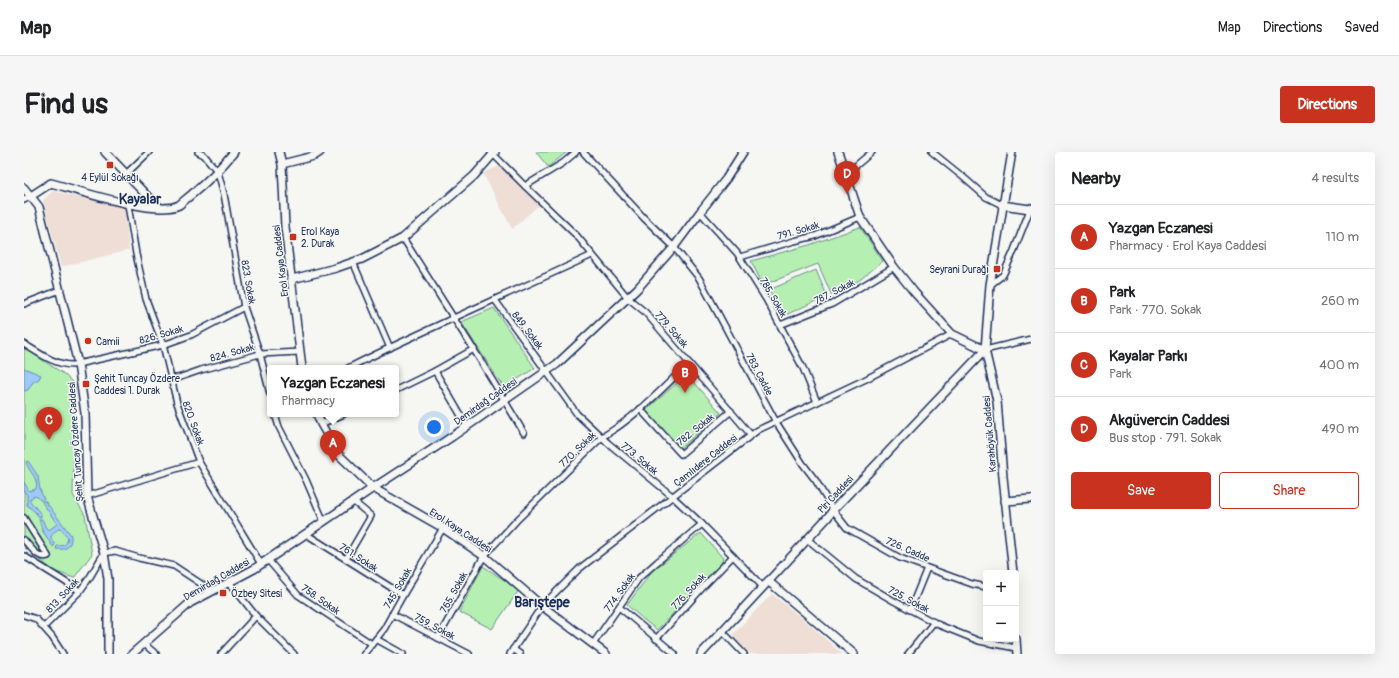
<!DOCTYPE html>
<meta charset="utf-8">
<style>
body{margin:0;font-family:Pangolin,sans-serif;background:#f6f6f6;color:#202124}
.controls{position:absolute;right:12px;bottom:12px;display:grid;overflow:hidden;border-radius:4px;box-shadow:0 4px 16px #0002}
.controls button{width:36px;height:36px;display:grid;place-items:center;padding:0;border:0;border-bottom:1px solid #e0e0e0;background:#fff;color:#202124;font:20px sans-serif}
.you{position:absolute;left:410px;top:275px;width:14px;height:14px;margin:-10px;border:3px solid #fff;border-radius:50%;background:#1a73e8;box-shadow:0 0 0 6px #1a73e833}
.badge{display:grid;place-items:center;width:26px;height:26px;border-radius:50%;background:#c8321e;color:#fff;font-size:13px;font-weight:700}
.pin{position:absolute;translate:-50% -33px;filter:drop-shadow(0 1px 2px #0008)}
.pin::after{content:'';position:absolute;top:21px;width:14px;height:12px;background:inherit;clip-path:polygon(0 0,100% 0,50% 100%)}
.popup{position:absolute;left:243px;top:213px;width:132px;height:52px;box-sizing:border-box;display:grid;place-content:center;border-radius:4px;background:#fff;filter:drop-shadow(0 1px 3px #0005);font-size:13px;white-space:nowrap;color:#757577}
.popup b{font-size:15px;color:#202124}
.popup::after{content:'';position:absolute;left:50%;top:100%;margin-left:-8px;border:8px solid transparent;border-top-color:#fff}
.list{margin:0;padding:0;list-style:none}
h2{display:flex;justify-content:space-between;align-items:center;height:52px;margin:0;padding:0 16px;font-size:17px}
h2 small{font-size:13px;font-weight:400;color:#757577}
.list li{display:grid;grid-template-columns:26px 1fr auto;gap:12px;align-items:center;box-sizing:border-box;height:64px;padding:0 16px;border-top:1px solid #e0e0e0}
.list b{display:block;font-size:15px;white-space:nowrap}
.list p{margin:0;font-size:13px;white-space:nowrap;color:#757577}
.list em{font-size:13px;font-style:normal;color:#757577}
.actions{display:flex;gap:8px;padding:12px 16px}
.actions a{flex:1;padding:9px 0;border:1px solid #c8321e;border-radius:4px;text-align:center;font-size:14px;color:#c8321e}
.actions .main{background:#c8321e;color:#fff}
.map{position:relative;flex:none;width:1007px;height:502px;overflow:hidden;border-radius:4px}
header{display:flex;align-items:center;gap:24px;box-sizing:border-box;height:56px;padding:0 20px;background:#fff;border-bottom:1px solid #e0e0e0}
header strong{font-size:19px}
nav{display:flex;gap:22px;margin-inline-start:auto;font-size:14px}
.intro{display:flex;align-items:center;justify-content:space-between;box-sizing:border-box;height:96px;padding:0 24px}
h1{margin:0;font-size:28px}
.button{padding:10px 18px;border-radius:4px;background:#c8321e;color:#fff;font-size:14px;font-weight:700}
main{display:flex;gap:24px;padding:0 24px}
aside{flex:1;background:#fff;border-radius:4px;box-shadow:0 4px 16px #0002}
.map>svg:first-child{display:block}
.built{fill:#eeded6}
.green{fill:#b6efb2;stroke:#688f88}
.water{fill:#9dcaf7;stroke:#698cba}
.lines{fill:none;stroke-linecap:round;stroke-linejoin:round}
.street-casing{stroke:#1b2f5e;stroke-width:8}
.secondary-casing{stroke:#1b2f5e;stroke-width:10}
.street{stroke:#f6f6f2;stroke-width:5}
.secondary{stroke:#f6f6f2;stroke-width:7}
.poi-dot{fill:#c8321e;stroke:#f6f6f2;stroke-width:1.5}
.labels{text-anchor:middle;stroke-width:3;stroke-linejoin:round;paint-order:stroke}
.poi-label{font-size:10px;fill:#1b2f5e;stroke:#f6f6f2;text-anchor:start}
.street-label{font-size:10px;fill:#1b2f5e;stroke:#f6f6f2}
.district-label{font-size:14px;font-weight:bold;fill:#1b2f5e;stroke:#f6f6f2}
</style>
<header>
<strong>Map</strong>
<nav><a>Map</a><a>Directions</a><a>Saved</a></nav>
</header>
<div class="intro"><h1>Find us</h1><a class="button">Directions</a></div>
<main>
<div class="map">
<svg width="1007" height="502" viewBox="0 0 1007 502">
<rect width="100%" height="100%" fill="#f6f6f2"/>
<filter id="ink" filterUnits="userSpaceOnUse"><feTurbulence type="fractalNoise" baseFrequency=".025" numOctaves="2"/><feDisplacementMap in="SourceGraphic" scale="8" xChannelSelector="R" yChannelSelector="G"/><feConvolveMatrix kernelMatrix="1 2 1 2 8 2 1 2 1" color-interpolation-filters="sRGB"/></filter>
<g filter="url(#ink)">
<g class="built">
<path d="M476,14L516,52L488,77L459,21Z"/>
<path d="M29,39L101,56L105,98L37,115L19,48Z"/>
<path d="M748,442L785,472L818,502H726L708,483Z"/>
</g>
<g class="green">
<path d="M512,0H543L524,15Z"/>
<path d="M836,75L859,109L837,127L808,144L794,112L739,133L727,109L785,93Z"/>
<path d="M792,118L803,144L757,165L745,138Z"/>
<path d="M470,156L511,216L480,236L437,170Z"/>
<path d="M0,196L40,222L51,233L49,343L61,363L68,402L50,426L30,419L0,395Z"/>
<path d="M663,222L697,261L652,300L619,261Z"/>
<path d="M677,381L699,406L697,412L633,478L620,468L603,453L628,419Z"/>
<path d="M459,414L495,438L468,477L435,460Z"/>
</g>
<g class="water">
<path d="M0,216L17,223L15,227L9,230L4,238L0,239Z"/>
<path d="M4,309L14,324L16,338L20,347L17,349L14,345L10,344L6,347V349L17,362V365H15L12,361L3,353V343L0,339V330L5,339L12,337C15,325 5,321 2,310Z"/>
<path d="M21,349L47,383C48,394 42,399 32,397L33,394C40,394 42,393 44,386L38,378L35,377C31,379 28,381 27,386L31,393L29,395L18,378L15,367H18L22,376L25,378L33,372L18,350Z"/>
</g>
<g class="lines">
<g class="street-casing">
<g id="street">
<path d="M174,0L180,3L194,20L200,42L220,155L236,202L246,242"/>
<path d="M467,0L501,34L553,84L604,146L621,160L727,283"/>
<path d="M559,0L620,66L650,95L675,126L752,270L779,312L792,329L809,358L823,376L876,406L948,432L962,435"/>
<path d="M908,0L939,25L962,45L978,53"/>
<path d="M102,22L125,0"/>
<path d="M822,22L848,0"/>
<path d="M501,34L539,11L552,0"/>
<path d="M0,48L7,44"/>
<path d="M104,53L112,102L122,147L139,193L153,251L175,310L237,412"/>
<path d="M676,60L713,101L743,149L779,216L793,250"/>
<path d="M379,86L455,206L500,281"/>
<path d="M716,105L770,89L791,84L836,65"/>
<path d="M329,110L366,196"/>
<path d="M966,133L979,123L989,101L1007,55"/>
<path d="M471,148L553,262L584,291L648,344L678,372L739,435"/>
<path d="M0,152L36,138"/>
<path d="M756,173L808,152L870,115"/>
<path d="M0,192C15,201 31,213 49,213L139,193L167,183L220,155"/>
<path d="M961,198L1007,187"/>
<path d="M324,216C404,176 487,141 568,103"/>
<path d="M411,219L443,274"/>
<path d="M147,226H154L177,218L236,202L276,200"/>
<path d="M372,238L411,219L450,197"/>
<path d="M616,257L657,302L707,259"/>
<path d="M251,262L255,275L282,328L300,370"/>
<path d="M297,272L320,262"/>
<path d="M63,344L175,310"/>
<path d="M0,366L24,404C14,408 6,394 0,388"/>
<path d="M282,382L379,443"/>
<path d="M783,387L832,427L870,449L915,473L955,489L992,496"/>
<path d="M0,404L56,439"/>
<path d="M322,407L347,364L330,350"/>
<path d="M244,408L274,443L348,492"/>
<path d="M205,430L232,464L270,502"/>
<path d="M595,455L651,502"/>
<path d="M886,458L903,416"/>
<path d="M368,462L445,502"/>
<path d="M0,463L12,467L28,485L39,502"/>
<path d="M20,475L56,439L66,425L80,401L91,399L115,406L150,414L188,439"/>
<path d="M698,479L720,502"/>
<path d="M414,486L460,404L493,368L578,285C611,266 638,237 665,211"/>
<path d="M352,487L379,502"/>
<path d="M632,487L680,434L709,404"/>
<path d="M120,492L132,502"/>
<path d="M569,492L615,426L633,410L678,372"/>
<path d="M489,497L496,502"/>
<path d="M197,502L232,464"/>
<path d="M340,502L360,477L379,443L419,376"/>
<path d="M486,502L518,454L555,417L734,278L842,227L928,182"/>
<path d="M884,502L910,470"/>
</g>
</g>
<g class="secondary-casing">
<g id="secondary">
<path d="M81,0L126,47L135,55"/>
<path d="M255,0L258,12L261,75L278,216"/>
<path d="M988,0L966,133L961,198L973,249L979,325L989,421"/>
<path d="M258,12L290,4L296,0"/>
<path d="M0,36L15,55L54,212L61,261L63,344L80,401L84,427V502"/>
<path d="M7,44L27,31C53,38 132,65 155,53C159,50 163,46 167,43C183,30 197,16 210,0"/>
<path d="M978,53L1006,57"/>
<path d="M268,127L312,116L338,107L379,86L450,24L471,0"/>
<path d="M293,262L297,272L315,303L349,336L419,376L460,404L518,454L582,502"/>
<path d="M981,349L1007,347"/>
<path d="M744,429L830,502"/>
<path d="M992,487L993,502"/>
<path d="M108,502L166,451L230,417L349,336L429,284L533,212L613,137L650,95L676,60L702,27L719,0"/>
<path d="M677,502L804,365L809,358L961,198L928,182L890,140L870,115L836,65L822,22L814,0"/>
</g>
</g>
<use href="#street" class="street"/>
<use href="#secondary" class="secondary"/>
</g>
</g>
<g class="poi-dot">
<rect x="82" y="9" width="8" height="8" rx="2"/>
<rect x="265" y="81" width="8" height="8" rx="2"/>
<rect x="969" y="113" width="8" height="8" rx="2"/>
<circle cx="64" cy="189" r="4"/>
<rect x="58" y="228" width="8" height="8" rx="2"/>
<rect x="195" y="437" width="8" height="8" rx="2"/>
</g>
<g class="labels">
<g class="poi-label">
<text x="86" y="29" text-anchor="middle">4 Eylül Sokağı</text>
<text x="277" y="83">Erol Kaya<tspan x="277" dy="12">2. Durak</tspan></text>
<text x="965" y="121" text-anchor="end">Seyrani Durağı</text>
<text x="72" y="193">Camii</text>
<text x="70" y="230">Şehit Tuncay Özdere<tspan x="70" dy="12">Caddesi 1. Durak</tspan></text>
<text x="207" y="445">Özbey Sitesi</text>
</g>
<g class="street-label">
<text transform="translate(774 78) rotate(-16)" y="4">791. Sokak</text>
<text transform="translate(256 109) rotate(-97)" y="4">Erol Kaya Caddesi</text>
<text transform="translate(225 130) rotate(80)" y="4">823. Sokak</text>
<text transform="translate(810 139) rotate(-27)" y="4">787. Sokak</text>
<text transform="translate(750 145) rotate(60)" y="4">785. Sokak</text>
<text transform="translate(648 177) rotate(49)" y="4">779. Sokak</text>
<text transform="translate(504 178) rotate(53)" y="4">849. Sokak</text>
<text transform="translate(137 182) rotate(-16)" y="4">826. Sokak</text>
<text transform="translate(208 200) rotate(-15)" y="4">824. Sokak</text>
<text transform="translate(736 222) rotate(62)" y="4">783. Cadde</text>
<text transform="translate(461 249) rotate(-35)" y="4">Demirdağ Caddesi</text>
<text transform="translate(170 271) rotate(70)" y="4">820. Sokak</text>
<text transform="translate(671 277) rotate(-39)" y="4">782. Sokak</text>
<text transform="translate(965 282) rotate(-95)" y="4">Karahöyük Caddesi</text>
<text transform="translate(51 290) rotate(-94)" y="4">Şehit Tuncay Özdere Caddesi</text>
<text transform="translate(553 297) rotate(-44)" y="4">770. Sokak</text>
<text transform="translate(616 306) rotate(40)" y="4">773. Sokak</text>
<text transform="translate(681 308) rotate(-38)" y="4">Çamlıdere Caddesi</text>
<text transform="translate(811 342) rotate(-47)" y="4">Piri Caddesi</text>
<text transform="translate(437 378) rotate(33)" y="4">Erol Kaya Caddesi</text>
<text transform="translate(884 397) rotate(24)" y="4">726. Cadde</text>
<text transform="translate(335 405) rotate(33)" y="4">761. Sokak</text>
<text transform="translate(192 427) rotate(-30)" y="4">Demirdağ Caddesi</text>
<text transform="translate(373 436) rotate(-60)" y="4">745. Sokak</text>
<text transform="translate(664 439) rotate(-47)" y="4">776. Sokak</text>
<text transform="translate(429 440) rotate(-61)" y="4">765. Sokak</text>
<text transform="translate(595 440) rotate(-54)" y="4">774. Sokak</text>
<text transform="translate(38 443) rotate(-47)" y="4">813. Sokak</text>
<text transform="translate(297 447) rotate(35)" y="4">758. Sokak</text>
<text transform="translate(885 447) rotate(28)" y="4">725. Sokak</text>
<text transform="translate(411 474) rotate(28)" y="4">759. Sokak</text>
</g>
<g class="district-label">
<text x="116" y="52">Kayalar</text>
<text x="518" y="455">Barıştepe</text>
</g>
</g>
</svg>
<div class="controls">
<button>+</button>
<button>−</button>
</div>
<div class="you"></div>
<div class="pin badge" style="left:309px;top:311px">A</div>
<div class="popup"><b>Yazgan Eczanesi</b>Pharmacy</div>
<div class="pin badge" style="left:661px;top:241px">B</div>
<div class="pin badge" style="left:25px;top:288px">C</div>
<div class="pin badge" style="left:823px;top:42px">D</div>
</div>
<aside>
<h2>Nearby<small>4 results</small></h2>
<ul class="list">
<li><span class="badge">A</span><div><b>Yazgan Eczanesi</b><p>Pharmacy · Erol Kaya Caddesi</p></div><em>110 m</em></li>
<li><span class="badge">B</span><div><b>Park</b><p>Park · 770. Sokak</p></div><em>260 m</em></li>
<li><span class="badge">C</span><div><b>Kayalar Parkı</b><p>Park</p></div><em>400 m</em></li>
<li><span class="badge">D</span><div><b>Akgüvercin Caddesi</b><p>Bus stop · 791. Sokak</p></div><em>490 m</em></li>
</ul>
<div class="actions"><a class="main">Save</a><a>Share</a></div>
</aside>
</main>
